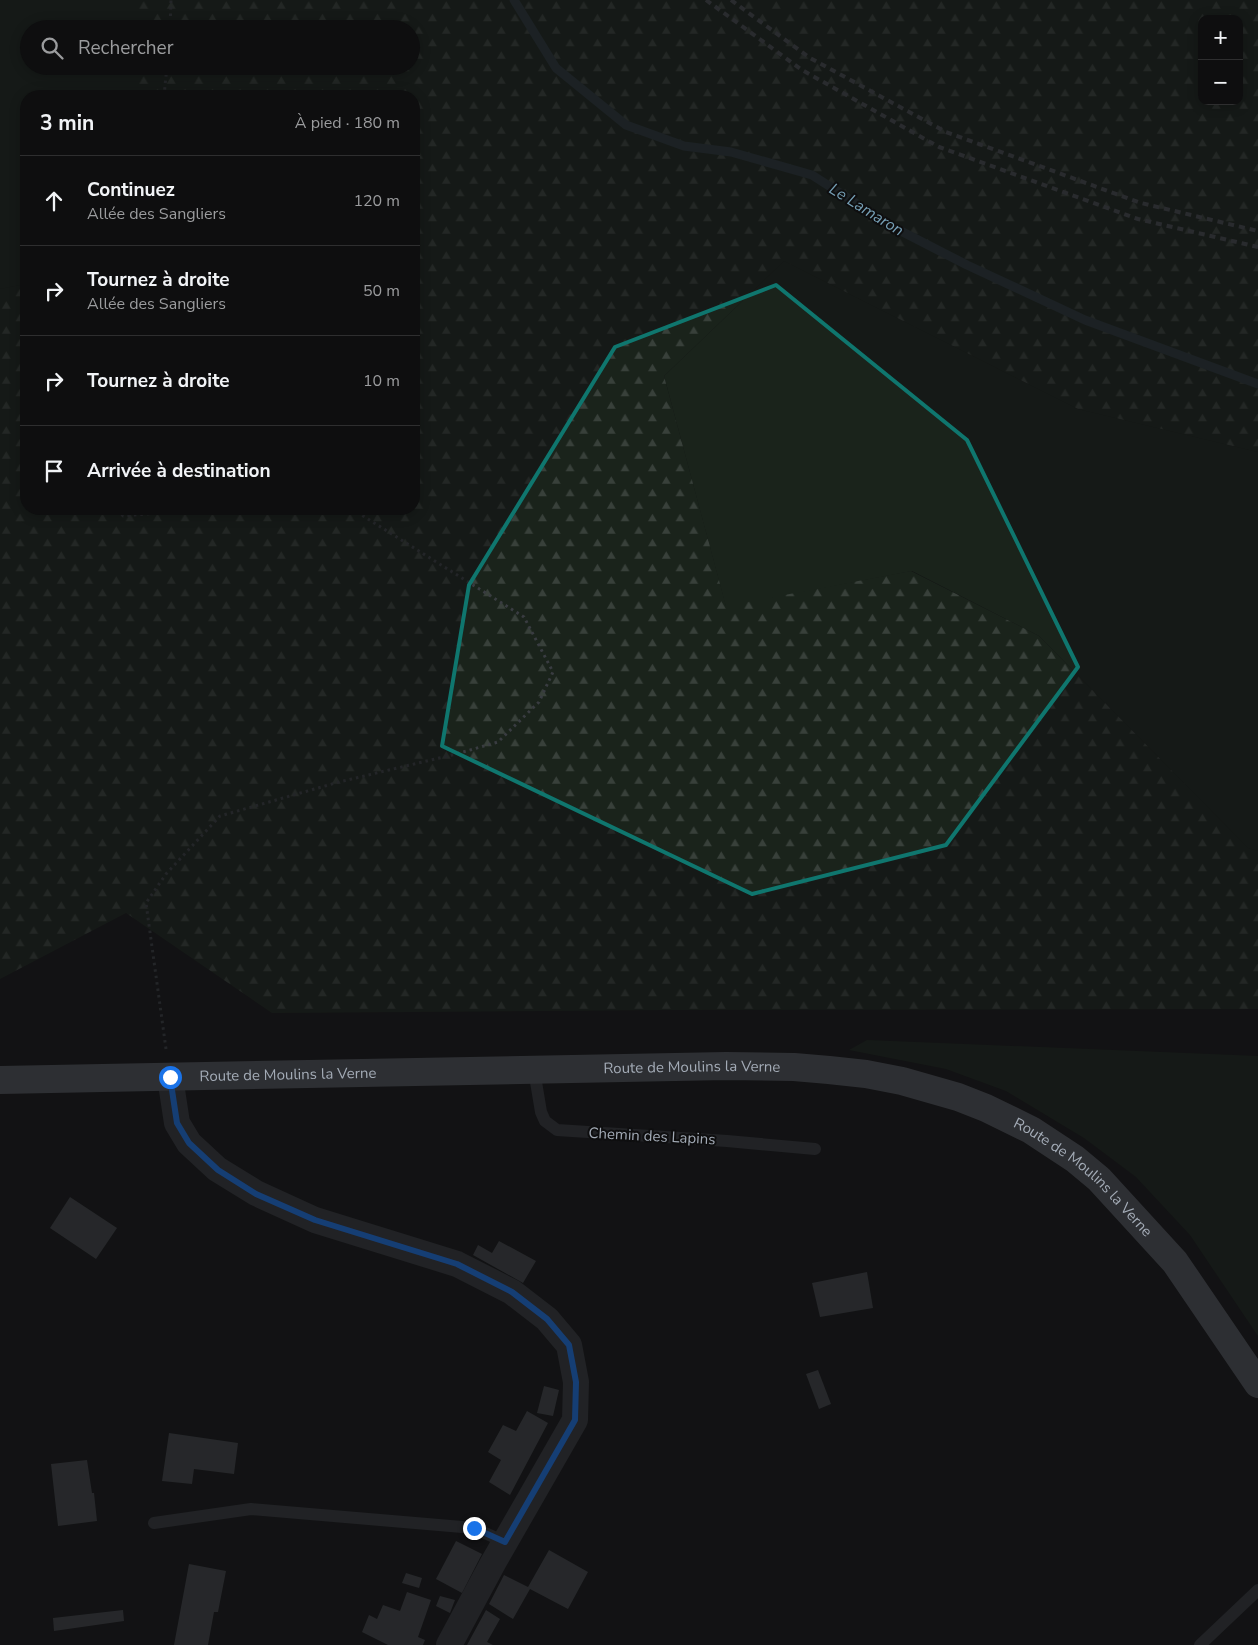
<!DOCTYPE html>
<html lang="fr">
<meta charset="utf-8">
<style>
body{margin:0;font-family:"Nunito Sans",sans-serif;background:#1c1c1d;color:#f1f3f6}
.controls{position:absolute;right:15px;top:15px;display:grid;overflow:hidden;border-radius:10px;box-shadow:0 2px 12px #0003}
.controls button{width:45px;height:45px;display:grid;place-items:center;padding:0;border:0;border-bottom:1px solid #2e2e2f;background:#0e0e0f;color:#f1f3f6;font:25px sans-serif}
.stop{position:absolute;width:15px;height:15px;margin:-11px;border:4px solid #1a73e8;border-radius:50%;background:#fff}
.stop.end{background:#1a73e8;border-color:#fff;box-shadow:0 1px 5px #0008}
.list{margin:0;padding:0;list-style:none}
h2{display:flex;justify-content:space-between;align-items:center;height:65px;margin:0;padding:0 20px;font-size:21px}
h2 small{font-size:16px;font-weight:400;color:#9b9c9e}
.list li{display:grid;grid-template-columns:32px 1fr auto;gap:15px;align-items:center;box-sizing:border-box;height:90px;padding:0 20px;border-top:1px solid #2e2e2f}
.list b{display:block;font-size:19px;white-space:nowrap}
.list p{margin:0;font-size:16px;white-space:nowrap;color:#9b9c9e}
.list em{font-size:16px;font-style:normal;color:#9b9c9e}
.icon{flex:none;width:28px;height:28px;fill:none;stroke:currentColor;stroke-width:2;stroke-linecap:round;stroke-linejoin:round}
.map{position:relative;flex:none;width:1258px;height:1645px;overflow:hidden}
.search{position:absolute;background:#0e0e0f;box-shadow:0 2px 12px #0003;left:20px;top:20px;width:400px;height:55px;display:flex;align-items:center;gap:12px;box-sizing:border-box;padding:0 18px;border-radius:28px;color:#9b9c9e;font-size:19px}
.panel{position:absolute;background:#0e0e0f;box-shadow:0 2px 12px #0003;left:20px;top:90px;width:400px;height:425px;border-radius:20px}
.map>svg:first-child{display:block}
.grass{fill:#1a231b}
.forest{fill:url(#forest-firs);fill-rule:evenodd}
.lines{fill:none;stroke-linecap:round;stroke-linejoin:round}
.stream{stroke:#283439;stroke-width:9}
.building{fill:#3e4145}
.path{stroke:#393c41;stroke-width:3;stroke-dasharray:2.5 4;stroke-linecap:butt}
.service{stroke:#33353a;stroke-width:12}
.minor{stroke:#33353a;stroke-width:26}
.primary{stroke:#4f5259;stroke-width:28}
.rail{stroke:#46494f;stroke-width:4;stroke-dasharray:6 5;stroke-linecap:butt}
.route{stroke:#1a73e8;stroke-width:6}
.marked{fill:none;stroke:#0f766e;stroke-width:4;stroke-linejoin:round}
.labels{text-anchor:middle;stroke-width:4;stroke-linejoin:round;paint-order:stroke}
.street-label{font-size:15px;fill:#a3abb6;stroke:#0e0e0f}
.water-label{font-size:16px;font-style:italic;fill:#769fb5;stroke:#0e0e0f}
</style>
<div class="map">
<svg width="1258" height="1645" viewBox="0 0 1258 1645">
<defs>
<pattern id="forest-firs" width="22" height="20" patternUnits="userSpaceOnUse" patternTransform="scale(1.25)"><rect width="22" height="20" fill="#1a231b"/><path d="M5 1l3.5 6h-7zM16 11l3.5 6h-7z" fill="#38403a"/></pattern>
</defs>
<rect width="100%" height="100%" fill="#121314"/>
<g class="grass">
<path d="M0,0H138V29H29V66H139V96H26V284L0,289Z"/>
<path d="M784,261L1078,409L1258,452V851L1248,848L1039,636L912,571L726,607L664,376Z"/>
<path d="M867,1040L1258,1056V1336L1190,1235L1136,1177L1084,1138L1006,1091L946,1069L849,1050Z"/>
</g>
<path class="forest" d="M138,0H1258V452L1078,409L784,261L664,376L726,606L911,571L1039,636L1248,848L1258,851V1009L662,1010L272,1013L126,913L0,979V289L26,284V509H414V96H139V66H411V29H138ZM1202,19H1239V101H1202Z"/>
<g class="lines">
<path class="stream" d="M514,0L556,68L626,125L684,146L731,152L812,175L893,227L967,265L1085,320L1258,384"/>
</g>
<g class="building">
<path d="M70,1197L117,1228L96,1259L50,1228Z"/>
<path d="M499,1241L536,1261L523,1283L473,1255L478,1245L492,1253Z"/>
<path d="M867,1272L873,1308L820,1317L812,1283Z"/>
<path d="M818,1370L831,1404L819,1409L806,1374Z"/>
<path d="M544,1386L559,1390L553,1416L537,1413Z"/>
<path d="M527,1411L548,1423L510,1495L489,1482L501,1460L488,1452L503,1425L516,1431Z"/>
<path d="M169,1433L238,1443L234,1474L194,1469L192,1484L162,1481Z"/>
<path d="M87,1460L92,1493H94L97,1521L58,1526L51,1464Z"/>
<path d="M456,1541L482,1554L462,1593L436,1579Z"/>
<path d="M549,1550L588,1572L568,1609L530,1589L513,1619L489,1604L504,1575L528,1587Z"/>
<path d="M189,1564L226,1571L218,1612H214L208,1645H174Z"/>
<path d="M406,1573L422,1578L419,1588L402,1583Z"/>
<path d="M407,1592L431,1600L418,1637L425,1640L423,1645H388L362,1632L369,1615L377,1619L383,1605L400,1611Z"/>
<path d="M440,1596L455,1600L450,1613L436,1606Z"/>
<path d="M123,1610L124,1621L54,1631L53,1618Z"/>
<path d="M486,1610L500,1619L487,1642L493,1645H467Z"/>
</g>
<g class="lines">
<g class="path">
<path d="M170,29L171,0"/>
<path d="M164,96L167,66"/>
<path d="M118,509L123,516L204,509"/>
<path d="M166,1049L146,903L166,874L220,816L339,782L456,754L498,742L539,702L553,672L524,617L352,509"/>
</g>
<g class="service">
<path d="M534,1070L541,1112L545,1121L557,1130L727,1141L815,1149"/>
<path d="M154,1523L251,1509L474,1528L505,1542"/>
<path d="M1200,1645L1258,1590"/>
</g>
<path class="minor" d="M170,1077L177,1123L189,1143L217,1169L256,1193L315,1220L457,1264L512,1292L547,1319L569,1345L576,1382L575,1420L493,1563L449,1645"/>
<path class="primary" id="s1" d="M0,1080L726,1066L794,1067L829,1070L866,1074L902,1081L958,1097L986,1108L1031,1130L1075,1159L1099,1179L1175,1262L1258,1384"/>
<g class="rail">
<path d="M706,0L802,70L939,147L1138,219L1258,247"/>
<path d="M731,0L810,58L946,132L1141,203L1258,231"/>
</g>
</g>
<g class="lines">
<path class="route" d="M170,1077L177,1123L189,1143L218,1170L256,1194L315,1220L457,1264L512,1292L547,1319L569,1345L576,1382L575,1420L505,1542L474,1528"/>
</g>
<path d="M0 0H1258V1645H0ZM776,285L967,440L1078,667L946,845L752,894L442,746L469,585L615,347Z" fill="#121314" fill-opacity=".55" fill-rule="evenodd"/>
<path class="marked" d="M776,285L967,440L1078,667L946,845L752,894L442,746L469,585L615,347Z"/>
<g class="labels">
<g class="street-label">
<text dy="5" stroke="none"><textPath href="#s1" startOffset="692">Route de Moulins la Verne</textPath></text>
<text dy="5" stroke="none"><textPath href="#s1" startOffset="288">Route de Moulins la Verne</textPath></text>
<text transform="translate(652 1136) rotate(3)" y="5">Chemin des Lapins</text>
<text dy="5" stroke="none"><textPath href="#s1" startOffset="1112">Route de Moulins la Verne</textPath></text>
</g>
<g class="water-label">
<text transform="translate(867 209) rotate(32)" y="6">Le Lamaron</text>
</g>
</g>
</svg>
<div class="controls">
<button>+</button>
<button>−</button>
</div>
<div class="stop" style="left:170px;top:1077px"></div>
<div class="stop end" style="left:474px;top:1528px"></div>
<div class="search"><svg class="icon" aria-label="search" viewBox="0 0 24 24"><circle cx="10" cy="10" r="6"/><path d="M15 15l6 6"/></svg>Rechercher</div>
<section class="panel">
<h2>3 min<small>À pied · 180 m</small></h2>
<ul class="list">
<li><svg class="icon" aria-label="ahead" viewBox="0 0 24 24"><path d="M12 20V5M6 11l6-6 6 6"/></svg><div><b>Continuez</b><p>Allée des Sangliers</p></div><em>120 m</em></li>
<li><svg class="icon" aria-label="right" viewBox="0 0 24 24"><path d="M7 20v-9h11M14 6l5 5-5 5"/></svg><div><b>Tournez à droite</b><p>Allée des Sangliers</p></div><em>50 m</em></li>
<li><svg class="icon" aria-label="right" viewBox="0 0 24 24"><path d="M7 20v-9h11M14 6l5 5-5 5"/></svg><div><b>Tournez à droite</b></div><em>10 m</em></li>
<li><svg class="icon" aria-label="arrive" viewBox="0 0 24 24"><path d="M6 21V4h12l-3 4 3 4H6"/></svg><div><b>Arrivée à destination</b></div></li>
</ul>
</section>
</div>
